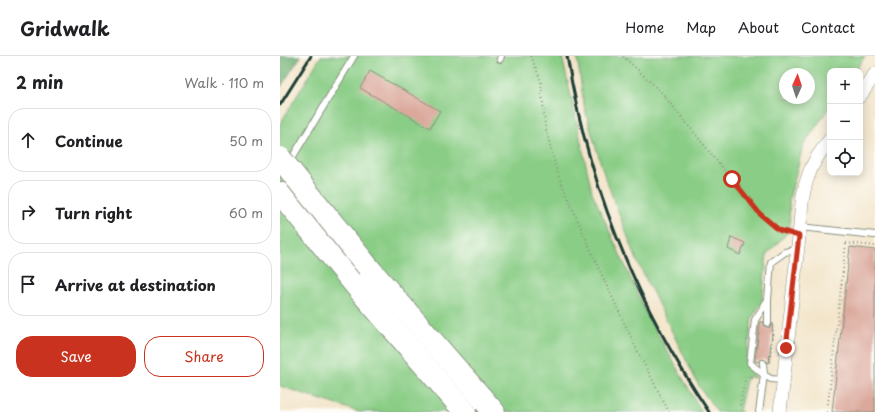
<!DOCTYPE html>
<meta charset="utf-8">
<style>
body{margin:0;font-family:"Playpen Sans",sans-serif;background:#f2f2f2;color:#202124}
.controls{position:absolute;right:12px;top:12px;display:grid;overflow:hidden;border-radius:8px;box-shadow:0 2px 10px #0003}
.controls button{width:36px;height:36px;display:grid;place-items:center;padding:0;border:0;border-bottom:1px solid #e0e0e0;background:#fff;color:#202124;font:20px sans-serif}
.compass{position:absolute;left:499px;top:12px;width:36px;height:36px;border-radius:50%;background:#fff;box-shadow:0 2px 10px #0003;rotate:3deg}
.stop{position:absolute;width:12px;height:12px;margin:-9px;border:3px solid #c8321e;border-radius:50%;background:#fff}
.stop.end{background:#c8321e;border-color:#fff;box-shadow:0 1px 4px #0008}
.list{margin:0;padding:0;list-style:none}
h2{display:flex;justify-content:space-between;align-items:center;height:52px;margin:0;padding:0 16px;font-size:17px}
h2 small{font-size:13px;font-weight:400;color:#757577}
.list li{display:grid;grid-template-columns:26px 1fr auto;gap:12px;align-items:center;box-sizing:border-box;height:64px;margin:0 8px 8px;padding:0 8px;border:1px solid #e0e0e0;border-radius:16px}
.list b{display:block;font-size:15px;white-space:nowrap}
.list em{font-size:13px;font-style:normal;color:#757577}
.actions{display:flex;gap:8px;padding:12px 16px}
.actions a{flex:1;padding:9px 0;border:1px solid #c8321e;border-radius:16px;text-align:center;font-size:14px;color:#c8321e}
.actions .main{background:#c8321e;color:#fff}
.icon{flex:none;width:22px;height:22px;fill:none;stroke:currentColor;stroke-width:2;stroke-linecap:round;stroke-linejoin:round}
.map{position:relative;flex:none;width:595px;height:356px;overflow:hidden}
header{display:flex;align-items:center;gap:24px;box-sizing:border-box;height:56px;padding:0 20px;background:#fff;border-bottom:1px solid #e0e0e0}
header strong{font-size:19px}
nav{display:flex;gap:22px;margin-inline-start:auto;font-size:14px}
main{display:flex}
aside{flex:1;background:#fff}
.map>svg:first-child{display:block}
.green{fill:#8acd86;stroke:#54855d;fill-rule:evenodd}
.forest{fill:#6fb073;stroke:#477654}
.building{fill:#dba89b}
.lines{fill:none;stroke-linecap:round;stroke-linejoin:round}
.lane-casing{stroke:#89917f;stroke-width:8}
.street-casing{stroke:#89917f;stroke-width:14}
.highway-casing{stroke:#89917f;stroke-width:24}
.path{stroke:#89917f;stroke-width:2;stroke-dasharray:1 3;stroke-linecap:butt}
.lane{stroke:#fff;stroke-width:6}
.street{stroke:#fff;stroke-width:13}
.highway{stroke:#fff;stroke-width:22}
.rail{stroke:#1f3d34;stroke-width:3}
.highway-bridge-casing{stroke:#89917f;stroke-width:24;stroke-linecap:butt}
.highway-bridge{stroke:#fff;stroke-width:22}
.route{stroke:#c8321e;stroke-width:5}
</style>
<header>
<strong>Gridwalk</strong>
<nav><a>Home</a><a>Map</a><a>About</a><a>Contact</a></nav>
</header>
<main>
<aside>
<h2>2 min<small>Walk · 110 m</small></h2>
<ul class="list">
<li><svg class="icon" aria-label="ahead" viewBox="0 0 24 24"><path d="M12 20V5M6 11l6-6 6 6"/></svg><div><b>Continue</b></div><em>50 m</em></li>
<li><svg class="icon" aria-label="right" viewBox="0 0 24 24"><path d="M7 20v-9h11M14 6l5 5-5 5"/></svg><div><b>Turn right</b></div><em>60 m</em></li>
<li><svg class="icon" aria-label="arrive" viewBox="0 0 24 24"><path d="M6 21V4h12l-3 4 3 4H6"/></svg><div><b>Arrive at destination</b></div></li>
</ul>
<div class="actions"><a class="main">Save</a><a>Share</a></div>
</aside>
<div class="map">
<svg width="595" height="356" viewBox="0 0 595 356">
<rect width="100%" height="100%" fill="#fdfcf7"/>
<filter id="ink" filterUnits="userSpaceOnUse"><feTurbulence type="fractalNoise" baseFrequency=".025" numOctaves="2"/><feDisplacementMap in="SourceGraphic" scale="8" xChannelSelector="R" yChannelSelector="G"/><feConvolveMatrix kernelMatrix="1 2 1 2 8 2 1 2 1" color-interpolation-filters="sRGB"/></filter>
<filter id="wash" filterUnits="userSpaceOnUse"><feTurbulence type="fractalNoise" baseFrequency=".012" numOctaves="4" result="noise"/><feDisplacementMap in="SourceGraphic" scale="16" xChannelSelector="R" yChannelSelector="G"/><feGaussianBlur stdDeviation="0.9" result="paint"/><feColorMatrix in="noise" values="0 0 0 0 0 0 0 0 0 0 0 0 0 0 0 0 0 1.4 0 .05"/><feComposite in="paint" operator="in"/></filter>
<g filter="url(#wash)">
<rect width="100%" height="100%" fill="#f3e5ca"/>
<g class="green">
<path d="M41,0H282L312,136L368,261L422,356H79L0,330V68Z"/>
<path d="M297,0H585L575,15H550V50L523,90L509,144L510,174L487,198L482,246L472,262L466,309L476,322L467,320L459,355L462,356H437L419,330L358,207L325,121L310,72L304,49ZM505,18H529V42H505Z"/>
</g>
<path class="forest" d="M0,0H21L0,32Z"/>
<g id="blocks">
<g class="building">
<path d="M90,15L160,55L150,72L80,32Z"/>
<path d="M451,181L465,187L460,199L448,193Z"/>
<path d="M570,191L595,194V356H552Z"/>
<path d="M480,266H484V270L488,271H491L493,267L489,307L483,303L479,306L475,305Z"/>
</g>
</g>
</g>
<g filter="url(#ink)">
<use href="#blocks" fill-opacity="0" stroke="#89917f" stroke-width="1"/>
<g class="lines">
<g class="lane-casing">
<g id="lane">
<path d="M220,3L221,0"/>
<path d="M9,107L74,0"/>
<path d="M520,171L595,179"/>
<path d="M488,267V244L491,206L505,196L518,193"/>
<path d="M483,307L484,319L491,323L503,324"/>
<path d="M479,356L484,319L470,307L475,264L488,244"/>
</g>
</g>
<g class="street-casing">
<g id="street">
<path d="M580,40L595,18"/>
<path d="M500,356L519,181C521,160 521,138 529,118C533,105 542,94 550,83"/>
</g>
</g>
<g class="highway-casing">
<g id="highway">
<path d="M0,137L76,230L185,356"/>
<path d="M88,211L214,356"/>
</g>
</g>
<g class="path">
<path d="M251,0L261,25L265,70L278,119L318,211L357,294L389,356"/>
<path d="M343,0L382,37L480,158L499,174L507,177"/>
<path d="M566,187L595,190"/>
<path d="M490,303L493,273"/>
<path d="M460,349L466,320L473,322"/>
<path d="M547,356L566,187"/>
</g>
<use href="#lane" class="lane"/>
<use href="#street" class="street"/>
<use href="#highway" class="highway"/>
<g class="rail">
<path d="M287,0C308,128 357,249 429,356"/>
<path d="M0,49L31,0"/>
</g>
<g class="highway-bridge-casing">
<path id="highway-bridge" d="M0,102L88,211"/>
</g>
<use href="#highway-bridge" class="highway-bridge"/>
</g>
</g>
<g class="lines" filter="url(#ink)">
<path class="route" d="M452,123L480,158L499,174L519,180L506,292"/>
</g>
</svg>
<div class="controls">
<button>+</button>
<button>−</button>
<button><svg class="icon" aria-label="locate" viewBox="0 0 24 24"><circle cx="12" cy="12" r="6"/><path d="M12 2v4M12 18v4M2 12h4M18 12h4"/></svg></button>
</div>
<svg class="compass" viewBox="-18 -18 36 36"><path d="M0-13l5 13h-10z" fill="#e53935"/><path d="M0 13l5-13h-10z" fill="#757577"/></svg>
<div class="stop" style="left:452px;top:123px"></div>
<div class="stop end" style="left:506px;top:292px"></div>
</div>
</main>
